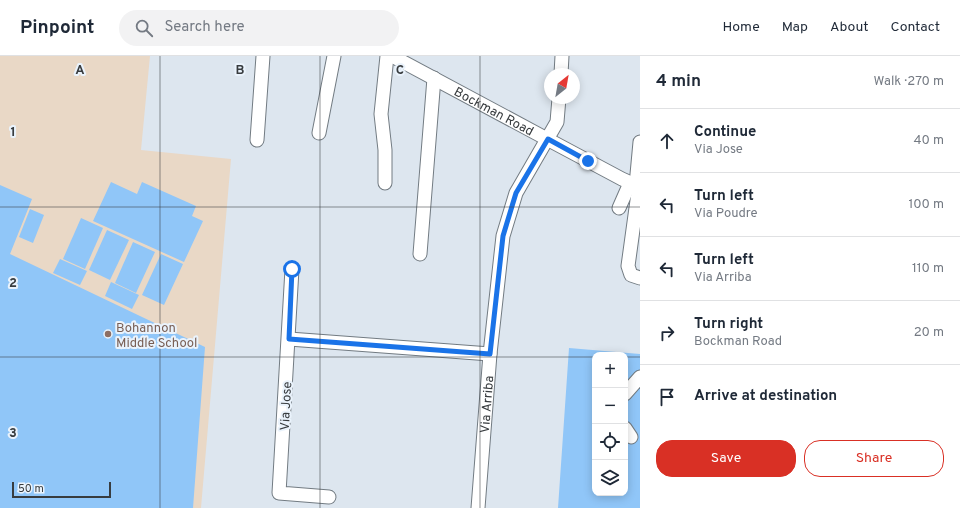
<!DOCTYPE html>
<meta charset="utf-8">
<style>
body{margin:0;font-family:Overpass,sans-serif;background:#f2f2f3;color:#1f2937}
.controls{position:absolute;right:12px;bottom:12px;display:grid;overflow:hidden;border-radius:8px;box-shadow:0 2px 10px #0003}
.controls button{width:36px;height:36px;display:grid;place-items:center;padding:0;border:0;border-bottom:1px solid #e0e1e3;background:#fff;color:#1f2937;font:20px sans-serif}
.compass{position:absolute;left:544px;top:12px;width:36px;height:36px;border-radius:50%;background:#fff;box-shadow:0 2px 10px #0003;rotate:31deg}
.scale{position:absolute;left:12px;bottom:10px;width:99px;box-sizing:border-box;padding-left:4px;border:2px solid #383c3f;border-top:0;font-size:11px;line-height:14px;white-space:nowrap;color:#383c3f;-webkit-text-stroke:3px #eaf3fc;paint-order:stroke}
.stop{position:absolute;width:12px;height:12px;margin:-9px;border:3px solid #1a73e8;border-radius:50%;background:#fff}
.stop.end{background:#1a73e8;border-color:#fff;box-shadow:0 1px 4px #0008}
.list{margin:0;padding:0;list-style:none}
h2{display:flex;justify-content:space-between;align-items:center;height:52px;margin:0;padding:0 16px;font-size:17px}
h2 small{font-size:13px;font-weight:400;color:#747a83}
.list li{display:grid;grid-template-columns:26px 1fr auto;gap:12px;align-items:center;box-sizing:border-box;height:64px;padding:0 16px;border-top:1px solid #e0e1e3}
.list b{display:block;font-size:15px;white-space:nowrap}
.list p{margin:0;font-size:13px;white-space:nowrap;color:#747a83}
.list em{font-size:13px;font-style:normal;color:#747a83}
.actions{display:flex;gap:8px;padding:12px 16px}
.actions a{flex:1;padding:9px 0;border:1px solid #d93025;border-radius:16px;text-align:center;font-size:14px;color:#d93025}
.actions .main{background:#d93025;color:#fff}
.icon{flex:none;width:22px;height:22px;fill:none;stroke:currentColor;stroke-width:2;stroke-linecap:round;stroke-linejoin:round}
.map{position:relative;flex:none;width:640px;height:452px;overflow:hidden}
header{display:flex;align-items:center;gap:24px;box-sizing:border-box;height:56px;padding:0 20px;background:#fff;border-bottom:1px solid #e0e1e3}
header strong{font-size:19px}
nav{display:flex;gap:22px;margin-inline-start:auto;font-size:14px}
.search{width:280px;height:36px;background:#f2f2f3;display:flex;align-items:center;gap:10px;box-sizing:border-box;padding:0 14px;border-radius:22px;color:#747a83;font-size:15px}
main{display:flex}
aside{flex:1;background:#fff}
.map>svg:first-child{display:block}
.education{fill:#e9d8c6}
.green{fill:#90c6f8;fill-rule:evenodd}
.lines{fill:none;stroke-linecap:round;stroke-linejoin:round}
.minor-casing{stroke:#727b82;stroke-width:15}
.minor{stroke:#fff;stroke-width:13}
.route{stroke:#1a73e8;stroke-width:5}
.grid{fill:none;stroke:#383c3f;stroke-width:1;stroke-opacity:0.55}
.education-dot{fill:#8d6e63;stroke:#eaf3fc;stroke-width:1.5}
.labels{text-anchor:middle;stroke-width:4;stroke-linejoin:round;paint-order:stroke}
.street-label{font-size:13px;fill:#383c3f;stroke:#eaf3fc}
.education-label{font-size:13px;fill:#785e54;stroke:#eaf3fc;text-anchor:start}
.grid-label{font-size:13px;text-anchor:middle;font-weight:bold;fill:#383c3f;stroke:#eaf3fc;stroke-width:4;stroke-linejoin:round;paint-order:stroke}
</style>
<header>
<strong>Pinpoint</strong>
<div class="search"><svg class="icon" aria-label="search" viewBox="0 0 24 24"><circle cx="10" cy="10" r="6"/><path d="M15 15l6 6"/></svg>Search here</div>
<nav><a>Home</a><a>Map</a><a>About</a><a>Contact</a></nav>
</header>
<main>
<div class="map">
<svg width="640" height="452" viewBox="0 0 640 452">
<rect width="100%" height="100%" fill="#dde6ef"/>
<path class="education" d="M0,0H150L141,94L231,103L201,452H0Z"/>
<g class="green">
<path d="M111,126L137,138L142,126L196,150L192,160L203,165L184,206L93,165Z"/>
<path d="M0,129L32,143L10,198L205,291L193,452H0Z"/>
<path d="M30,153L44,159L33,187L19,181Z"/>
<path d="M81,162L103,172L85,213L63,203Z"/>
<path d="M107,174L129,184L110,224L89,214Z"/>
<path d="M133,186L155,196L136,237L115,227Z"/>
<path d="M161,198L183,208L164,249L142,239Z"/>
<path d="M60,203L87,215L80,229L53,217Z"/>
<path d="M111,226L139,239L132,253L105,240Z"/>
<path d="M569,292L640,298V452H558ZM595,299H625V437H595Z"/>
</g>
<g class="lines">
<g class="minor-casing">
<g id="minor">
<path id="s1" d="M392,0L547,83L622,123L640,131"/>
<path d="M561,18L562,0"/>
<path d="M319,77L334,0"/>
<path d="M257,84L263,0"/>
<path d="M385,127V94L381,58L387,0"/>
<path d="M636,129L640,86"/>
<path d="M639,130L628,210L631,219L640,222"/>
<path d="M619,152L630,127"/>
<path d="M420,198L434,22"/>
<path d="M292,213L279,437L329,441"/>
<path d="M289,283L490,298"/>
<path d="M625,338L640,321"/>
<path d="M625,372L631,381"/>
<path id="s2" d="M478,452L490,298L503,180L516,137L557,66L559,42"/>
</g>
</g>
<use href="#minor" class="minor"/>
</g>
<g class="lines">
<path class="route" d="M292,213L289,283L490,298L503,180L516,137L548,83L588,105"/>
</g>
<path class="grid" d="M160,0V452M320,0V452M480,0V452M0,151H640M0,301H595M625,301H640"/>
<circle class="education-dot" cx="108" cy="278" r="4"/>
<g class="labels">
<g class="street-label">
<text dy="5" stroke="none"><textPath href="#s1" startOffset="116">Bockman Road</textPath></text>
<text dy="5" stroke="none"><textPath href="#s2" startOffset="104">Via Arriba</textPath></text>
<text transform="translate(285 350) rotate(-87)" y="5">Via Jose</text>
</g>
<g class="education-label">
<text x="116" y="276">Bohannon<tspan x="116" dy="15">Middle School</tspan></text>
</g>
</g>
<g class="grid-label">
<text x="80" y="18">A</text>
<text x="240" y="18">B</text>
<text x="400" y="18">C</text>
<text x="13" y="80">1</text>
<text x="13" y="231">2</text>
<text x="13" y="381">3</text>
</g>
</svg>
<div class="controls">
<button>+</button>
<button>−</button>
<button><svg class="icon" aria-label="locate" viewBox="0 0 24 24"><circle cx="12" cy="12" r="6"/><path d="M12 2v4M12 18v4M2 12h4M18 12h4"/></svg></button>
<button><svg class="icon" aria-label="layers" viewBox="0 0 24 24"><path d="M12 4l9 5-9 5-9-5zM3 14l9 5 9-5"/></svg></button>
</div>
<svg class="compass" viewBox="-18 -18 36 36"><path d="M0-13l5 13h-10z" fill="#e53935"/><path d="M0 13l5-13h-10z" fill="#747a83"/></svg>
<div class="scale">50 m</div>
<div class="stop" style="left:292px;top:213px"></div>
<div class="stop end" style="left:588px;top:105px"></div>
</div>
<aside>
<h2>4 min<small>Walk · 270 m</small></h2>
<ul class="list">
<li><svg class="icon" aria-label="ahead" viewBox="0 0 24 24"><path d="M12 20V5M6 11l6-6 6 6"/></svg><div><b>Continue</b><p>Via Jose</p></div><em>40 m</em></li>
<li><svg class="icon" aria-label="left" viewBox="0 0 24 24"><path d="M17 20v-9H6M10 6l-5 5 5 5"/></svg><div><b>Turn left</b><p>Via Poudre</p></div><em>100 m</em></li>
<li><svg class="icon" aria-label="left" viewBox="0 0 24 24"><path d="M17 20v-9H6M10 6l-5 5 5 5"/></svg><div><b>Turn left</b><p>Via Arriba</p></div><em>110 m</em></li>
<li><svg class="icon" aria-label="right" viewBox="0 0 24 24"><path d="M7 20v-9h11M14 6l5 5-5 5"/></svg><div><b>Turn right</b><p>Bockman Road</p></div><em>20 m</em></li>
<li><svg class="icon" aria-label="arrive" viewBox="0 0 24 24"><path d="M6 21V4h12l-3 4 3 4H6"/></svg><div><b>Arrive at destination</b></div></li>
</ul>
<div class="actions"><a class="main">Save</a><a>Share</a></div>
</aside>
</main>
